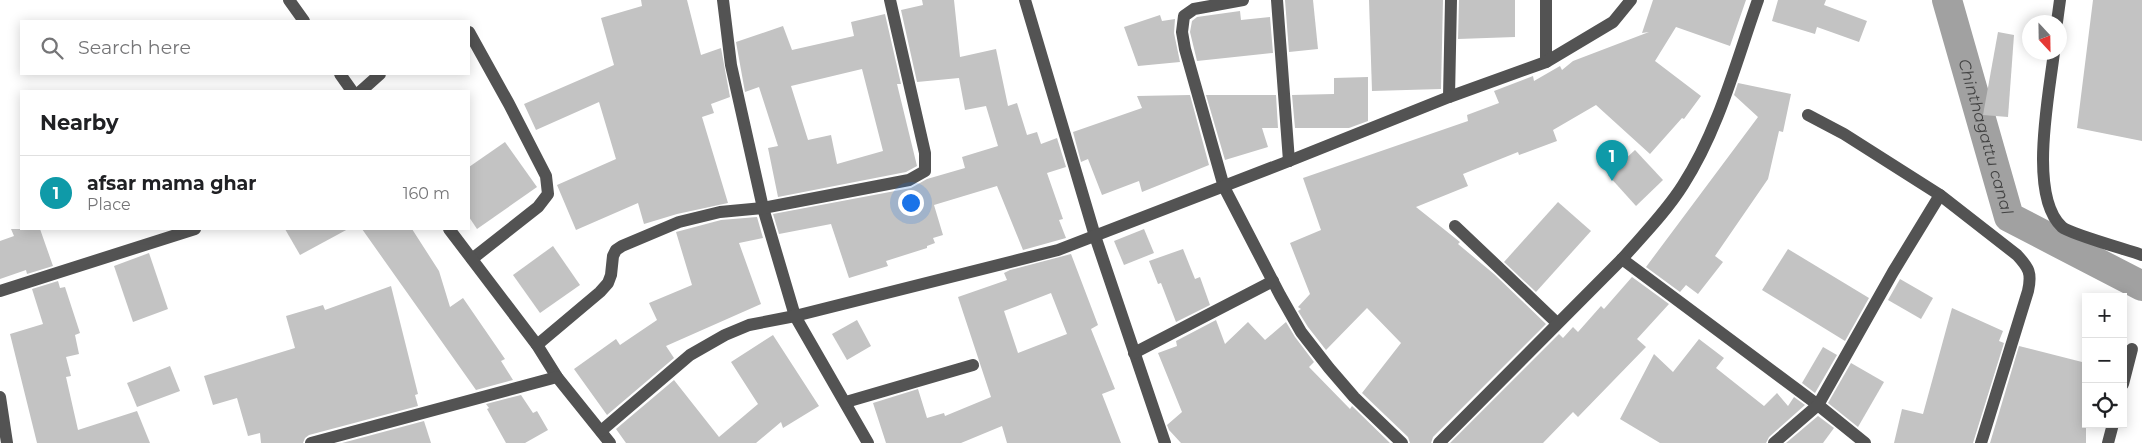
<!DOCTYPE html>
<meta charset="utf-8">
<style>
body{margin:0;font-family:Montserrat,sans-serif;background:#f2f2f2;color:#202124}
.controls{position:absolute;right:15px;bottom:15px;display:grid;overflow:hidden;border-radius:0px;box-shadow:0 2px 12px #0003}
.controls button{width:45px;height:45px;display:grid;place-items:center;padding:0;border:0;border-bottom:1px solid #e0e0e0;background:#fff;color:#202124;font:25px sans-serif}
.compass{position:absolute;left:2022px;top:15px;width:45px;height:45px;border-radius:50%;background:#fff;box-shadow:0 2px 12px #0003;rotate:158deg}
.you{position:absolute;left:910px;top:202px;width:18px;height:18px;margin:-12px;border:4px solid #fff;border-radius:50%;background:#1a73e8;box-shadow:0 0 0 8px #1a73e833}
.badge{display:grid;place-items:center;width:32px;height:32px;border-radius:50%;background:#000;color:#fff;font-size:16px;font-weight:700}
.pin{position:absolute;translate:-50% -41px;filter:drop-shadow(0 1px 2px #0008)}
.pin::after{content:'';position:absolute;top:26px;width:18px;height:15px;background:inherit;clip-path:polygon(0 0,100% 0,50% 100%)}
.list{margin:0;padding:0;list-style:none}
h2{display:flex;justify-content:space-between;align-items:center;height:65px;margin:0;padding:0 20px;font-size:21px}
h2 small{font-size:16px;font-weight:400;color:#757577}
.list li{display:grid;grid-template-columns:32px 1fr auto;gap:15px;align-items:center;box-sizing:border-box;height:75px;padding:0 20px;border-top:1px solid #e0e0e0}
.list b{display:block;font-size:19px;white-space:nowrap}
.list p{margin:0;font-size:16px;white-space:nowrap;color:#757577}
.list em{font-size:16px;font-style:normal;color:#757577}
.icon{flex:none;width:28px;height:28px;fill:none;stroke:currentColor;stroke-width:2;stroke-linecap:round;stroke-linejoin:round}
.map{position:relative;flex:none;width:2142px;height:443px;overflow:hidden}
.search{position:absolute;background:#fff;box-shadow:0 2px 12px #0003;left:20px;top:20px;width:450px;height:55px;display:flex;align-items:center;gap:12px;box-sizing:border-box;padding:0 18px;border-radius:0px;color:#757577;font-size:19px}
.panel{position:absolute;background:#fff;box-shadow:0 2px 12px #0003;left:20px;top:90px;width:450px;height:140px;border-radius:0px}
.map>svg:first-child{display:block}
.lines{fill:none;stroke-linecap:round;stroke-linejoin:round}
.canal{stroke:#a1a1a1;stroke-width:30}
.building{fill:#c3c3c3;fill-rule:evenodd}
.minor{stroke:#535353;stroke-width:12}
.labels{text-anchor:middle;stroke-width:4;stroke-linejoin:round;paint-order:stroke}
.water-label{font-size:16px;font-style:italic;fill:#424242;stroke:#fff}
</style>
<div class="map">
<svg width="2142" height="443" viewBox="0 0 2142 443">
<rect width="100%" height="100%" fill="#fff"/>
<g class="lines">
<path class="canal" id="s1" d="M1947,0L2009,217L2142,286"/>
</g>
<g class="building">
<path d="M641,0H687L701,55L721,48L730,97L711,104L714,113L702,117L728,203L677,214L644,224L638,203L576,230L557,185L616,159L599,102L536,130L524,104L614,65L601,18L642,6Z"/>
<path d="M922,0H954L960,57L996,49L1008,106L1017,103L1027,135L1037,132L1041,144L1057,138L1066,167L1047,173L1063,219L1059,220L1066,238L1023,250L997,186L934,205L943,235L933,238L935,243L927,246V248L886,261L888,266L849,278L831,224L779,234L773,214L911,188L927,179L965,168L962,157L998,146L986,106L965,110L959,78L917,82L901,10L923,5Z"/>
<path d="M1285,0H1313L1318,49L1289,52Z"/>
<path d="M1369,0H1443L1441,89L1372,91Z"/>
<path d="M1459,0H1515V37L1458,39Z"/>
<path d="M1653,0H1746L1730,46L1676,27L1655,61L1701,96L1684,119L1682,118L1650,154L1596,105L1553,130L1557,141L1519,155L1518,152L1463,174L1468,186L1416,207L1460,242L1458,244L1494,274L1546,324L1433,437L1431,443H1410L1408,437L1362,393L1401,343L1367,308L1326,350L1308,327L1298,311L1301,309L1298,307L1310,294L1290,243L1321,230L1303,178L1468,121L1467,115L1499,103L1494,91L1533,76L1534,81L1560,66L1562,70L1573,61L1649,32L1642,33Z"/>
<path d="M1778,0H1826L1824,5L1867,21L1859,42L1817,27L1815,34L1772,21Z"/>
<path d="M2093,0H2142V141L2077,128Z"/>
<path d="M1240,11L1241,20L1270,17L1273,53L1197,61L1190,32L1192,21L1197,17Z"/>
<path d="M885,14L901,84H897L917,166L906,172L778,197L768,148L778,146L759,87L745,92L736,42L783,26L792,50L854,36L851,22ZM862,69L883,151L837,164L831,135L808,140L791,86Z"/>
<path d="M1160,15L1162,21L1175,19L1174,33L1180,62L1138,66L1124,27Z"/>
<path d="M1998,32L2014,35L2008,117L1983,115Z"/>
<path d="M1368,77V121L1349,128H1295L1292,95L1334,94V78Z"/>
<path d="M1738,83L1791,94L1783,132L1779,131L1768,179L1715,256L1723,262L1698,294L1686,285L1680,292L1646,267L1758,117L1734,95Z"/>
<path d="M1190,95L1209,165L1142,192L1139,181L1102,195L1088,159L1081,162L1073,132L1142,108L1137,96Z"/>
<path d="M1206,95H1276L1278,128H1262L1268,147L1225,160Z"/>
<path d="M505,142L537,187L477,229L469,217V167Z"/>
<path d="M1635,150L1663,180L1636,206L1608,175Z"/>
<path d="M1558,202L1591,231L1536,292L1504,262Z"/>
<path d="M757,217L763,238L739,243L761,304L666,346L674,358L607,415L574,369L616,339L620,345L657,320L649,303L692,285L676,232L721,220Z"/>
<path d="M11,229H40L53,266L27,274L26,270L0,279V241L14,236Z"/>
<path d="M285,229H348L300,255Z"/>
<path d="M362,229H412L439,271L450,307L463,298L505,359L501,361L513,380L476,390Z"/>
<path d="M1144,229L1154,253L1124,265L1114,241Z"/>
<path d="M553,246L580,285L540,313L513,275Z"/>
<path d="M1183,249L1195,279L1200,277L1210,305L1176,322L1161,283L1158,284L1149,261Z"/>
<path d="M1788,249L1869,298L1845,341L1762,290Z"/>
<path d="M149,253L168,309L133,322L114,266Z"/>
<path d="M1071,254L1098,325L1091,329L1115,389L1102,394L1121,443H1007L1002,426L961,443H886L873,403L918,389L927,418L944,413L945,416L991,397L958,297L1007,280L1004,273L1010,270ZM1051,293L1067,334L1018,353L1004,311Z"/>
<path d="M1632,277L1669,304L1637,339L1646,347L1578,417L1573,412L1543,443H1450L1559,334L1563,338L1573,327L1578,332L1601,306L1604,309Z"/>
<path d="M1900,279L1933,298L1921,319L1888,300Z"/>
<path d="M58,281L60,288L65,287L80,333L75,335L79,354L66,357L71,376L66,377L78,430L137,411L150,443H37L10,334L43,324L32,289Z"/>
<path d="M391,286L418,394L415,395L418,406L309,435L305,438L303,443H261L260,433L248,436L237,398L213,405L204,376L295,348L286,316L323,305L325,310Z"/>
<path d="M1952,308L2003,331L1999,341L2004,343L1973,443H1894L1902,409L1923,414Z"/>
<path d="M857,320L871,346L847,360L832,334Z"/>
<path d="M1216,320L1225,344L1248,322L1265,340L1286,322L1295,337L1314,362L1309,367L1350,409L1352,406L1390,443H1181L1169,430L1167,425L1182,412L1158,353L1177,346L1176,341Z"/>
<path d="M773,335L819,406L783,428L781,422L756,443H626L616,429L674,380L719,437L758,404L731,362Z"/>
<path d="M1699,339L1724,358L1716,368L1764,406L1777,393L1788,406L1794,397L1805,405L1769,437L1766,443H1660L1620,419L1654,354L1673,372Z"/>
<path d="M2019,346L2086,363V443H1990Z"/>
<path d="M1823,347L1837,355L1815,393L1802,383Z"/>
<path d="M1851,363L1884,382L1858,427L1828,403Z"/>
<path d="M170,366L180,391L137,407L127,383Z"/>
<path d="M521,395L533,413L537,411L548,430L525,443H506L487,409L489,408L486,404Z"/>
<path d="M1818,416L1834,428L1823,443H1786Z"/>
<path d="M424,421L431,443H342Z"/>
</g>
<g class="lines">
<g class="minor">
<path d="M289,0L304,21"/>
<path d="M723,0L731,65L763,208L795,316L868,443"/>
<path d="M1025,0L1095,236L1165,443"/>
<path d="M1243,0L1194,9L1184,16L1182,32L1185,49L1224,187L1280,295L1301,332L1329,368L1354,397L1402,443"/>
<path d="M1277,0L1289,161"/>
<path d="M2057,22L2060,0"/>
<path d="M469,32L509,104L546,176L548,194L538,207L472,259"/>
<path d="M2054,52C2049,96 2028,196 2062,227C2070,234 2128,250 2142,255"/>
<path d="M1546,62V0"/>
<path d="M340,74L352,91"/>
<path d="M361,91L380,74"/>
<path d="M1449,97L1451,0"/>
<path d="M1808,115L1844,134L1940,195L2017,255C2029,268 2032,273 2028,291L1981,443"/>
<path d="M1455,226L1557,323"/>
<path d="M449,229L537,345L557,377L610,443"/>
<path d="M1622,259C1643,235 1666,212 1683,185C1719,129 1736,62 1758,0"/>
<path d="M0,291L195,229"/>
<path d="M537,345L600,292L608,283L611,275L613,256L616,250L622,246L679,222L720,212L763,208L909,180L925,171V153L890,0"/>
<path d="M1134,353L1273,281"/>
<path d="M2123,384L2132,349"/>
<path d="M0,397L7,443"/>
<path d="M846,402L973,365"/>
<path d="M601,431L690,355L725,335L749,325L795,316L1058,250L1289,161L1449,97L1546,62L1613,22L1631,0"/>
<path d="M311,443L557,377"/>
<path d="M1439,443L1622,259L1818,405L1865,443"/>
<path d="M1774,443L1818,405L1893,272L1940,195"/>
<path d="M2108,443L2113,424"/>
</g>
</g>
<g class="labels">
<g class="water-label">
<text dy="6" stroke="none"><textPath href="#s1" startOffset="142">Chinthagattu canal</textPath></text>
</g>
</g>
</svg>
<div class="controls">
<button>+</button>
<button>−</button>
<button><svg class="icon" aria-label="locate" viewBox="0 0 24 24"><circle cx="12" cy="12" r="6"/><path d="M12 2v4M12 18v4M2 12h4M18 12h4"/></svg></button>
</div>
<svg class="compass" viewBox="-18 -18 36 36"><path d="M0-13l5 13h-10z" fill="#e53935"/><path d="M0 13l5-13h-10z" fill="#757577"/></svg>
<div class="you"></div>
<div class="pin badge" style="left:1612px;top:181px;background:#0f9aa8">1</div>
<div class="search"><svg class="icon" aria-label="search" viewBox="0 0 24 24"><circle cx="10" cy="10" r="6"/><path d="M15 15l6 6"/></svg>Search here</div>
<section class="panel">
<h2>Nearby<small></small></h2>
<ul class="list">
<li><span class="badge" style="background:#0f9aa8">1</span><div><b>afsar mama ghar</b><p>Place</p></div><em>160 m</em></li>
</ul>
</section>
</div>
